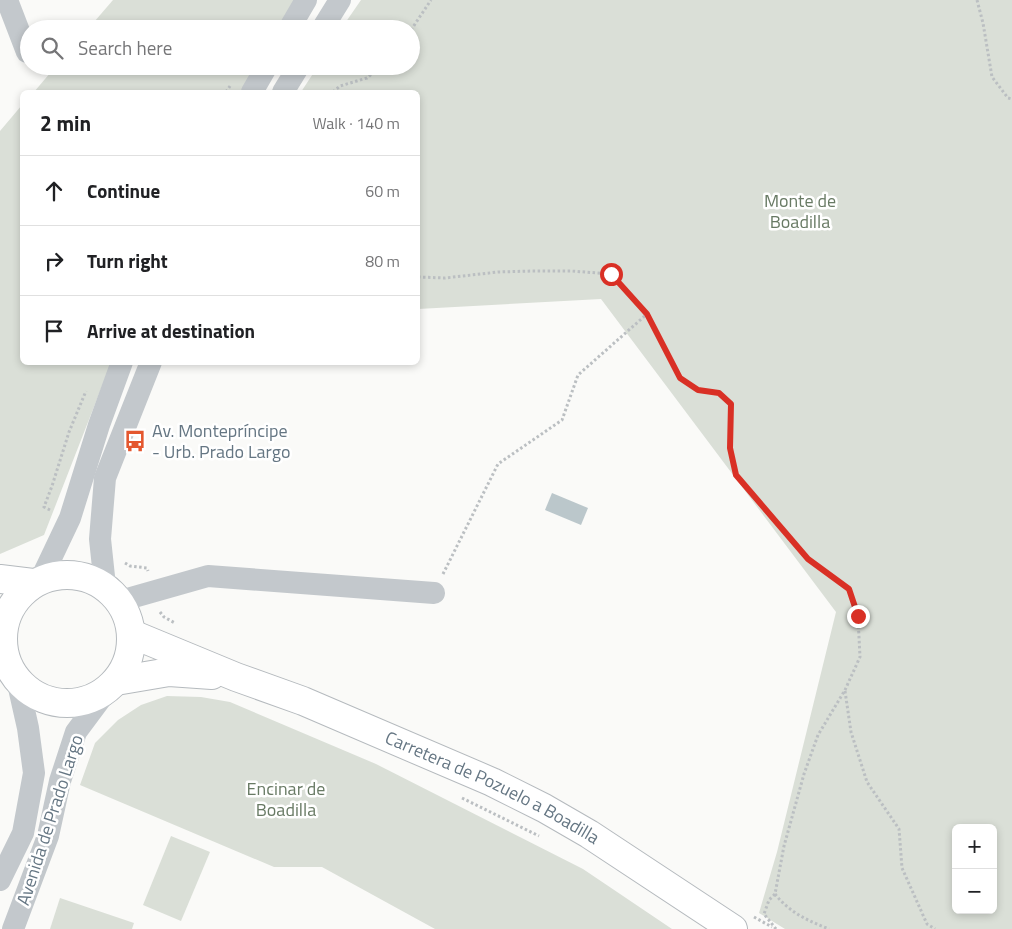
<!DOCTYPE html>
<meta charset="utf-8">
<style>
body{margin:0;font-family:"Titillium Web",sans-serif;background:#f2f2f2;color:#202124}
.controls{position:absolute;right:15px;bottom:15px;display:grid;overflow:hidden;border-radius:8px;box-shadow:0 2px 8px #0003}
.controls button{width:45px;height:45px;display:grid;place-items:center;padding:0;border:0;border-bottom:1px solid #e0e0e0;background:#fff;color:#202124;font:25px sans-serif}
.stop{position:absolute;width:15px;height:15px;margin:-11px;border:4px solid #d93025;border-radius:50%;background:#fff}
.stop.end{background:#d93025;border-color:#fff;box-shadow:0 1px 5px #0008}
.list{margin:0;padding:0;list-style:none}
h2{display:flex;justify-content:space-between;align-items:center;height:65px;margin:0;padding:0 20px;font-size:21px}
h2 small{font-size:16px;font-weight:400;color:#757577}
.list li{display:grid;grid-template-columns:32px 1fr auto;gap:15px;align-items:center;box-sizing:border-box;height:70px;padding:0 20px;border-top:1px solid #e0e0e0}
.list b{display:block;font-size:19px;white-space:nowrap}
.list em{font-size:16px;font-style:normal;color:#757577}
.icon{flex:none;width:28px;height:28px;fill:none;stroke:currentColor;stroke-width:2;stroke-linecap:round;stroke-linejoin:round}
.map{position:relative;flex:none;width:1012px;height:929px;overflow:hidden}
.search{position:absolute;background:#fff;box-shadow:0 2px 8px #0003;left:20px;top:20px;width:400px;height:55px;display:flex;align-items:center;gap:12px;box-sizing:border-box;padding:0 18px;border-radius:28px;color:#757577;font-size:19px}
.panel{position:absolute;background:#fff;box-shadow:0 2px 8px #0003;left:20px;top:90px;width:400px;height:275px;border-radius:8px}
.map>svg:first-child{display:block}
.green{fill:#dadfd7;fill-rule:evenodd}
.water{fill:#bbc7cb}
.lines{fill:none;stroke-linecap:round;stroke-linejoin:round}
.major-casing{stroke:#b5babe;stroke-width:30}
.path{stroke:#bbbfc2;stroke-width:3;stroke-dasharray:2.5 2.5;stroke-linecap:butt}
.minor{stroke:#c3c8cc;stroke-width:22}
.major{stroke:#fff;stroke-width:28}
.route{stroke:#d93025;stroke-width:6}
.labels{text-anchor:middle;stroke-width:5;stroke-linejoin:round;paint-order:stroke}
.park-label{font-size:18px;fill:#687a64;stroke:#fff}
.poi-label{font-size:18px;fill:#657683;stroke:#fff;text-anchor:start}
.street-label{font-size:18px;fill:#657683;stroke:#fff}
</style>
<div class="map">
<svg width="1012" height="929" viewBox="0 0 1012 929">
<rect width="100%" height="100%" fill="#fafaf8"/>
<g class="green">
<path d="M113,0H299L282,29H88Z"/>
<path d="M361,0H1012V929H785L759,913L777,852L836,612L601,299L418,309V92H301L318,66H411V29H341ZM956,828H993V910H956Z"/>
<path d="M56,66H260L244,92H34Z"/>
<path d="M22,105V362L111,363L44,535L0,554V131Z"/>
<path d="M167,696L201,697L230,702L376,764L583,869L672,929H435L322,867H274L80,785L95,743L118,720L141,705Z"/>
<path d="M171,836L210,852L181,921L143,905Z"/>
<path d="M60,898L134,923L132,929H50Z"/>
</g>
<path class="water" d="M552,493L588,508L581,525L545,510Z"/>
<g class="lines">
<g class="major-casing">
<g id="major">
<circle cx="67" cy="639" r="64"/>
<path d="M0,579L33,583"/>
<path id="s1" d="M132,634L236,677L303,701L492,782L544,808L589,834L733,929"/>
<path d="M116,681L169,672L212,675"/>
</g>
</g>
<g class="path">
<path d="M977,0L983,23L992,77L1008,98L1012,99"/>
<path d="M411,30L431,0"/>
<path d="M226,92L230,86"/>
<path d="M333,92L340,86L367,78L381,66"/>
<path d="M418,277L445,278L498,272L532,271H571L611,274L647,314L680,378L698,390L719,393L731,404L730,449L736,475L807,559L849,589L858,617L860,657L845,690L818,735L804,774L784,846L775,894L769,900L764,914L776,929"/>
<path d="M50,510L44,507L52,486L69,432L86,391"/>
<path d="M125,563L130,566L147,568L148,571"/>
<path d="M443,574L498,464L562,420L578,375L647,314"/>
<path d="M160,612L164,617L175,623"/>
<path d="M845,691L851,732L867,782L899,829L902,868L927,924L935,929"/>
<path d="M462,798L539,836"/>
<path d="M775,894C789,912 808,921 829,929"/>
<path d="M754,917L772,927"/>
</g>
<g class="minor">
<path d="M7,0L27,52"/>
<path d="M289,29L306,0"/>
<path d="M322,29L340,0"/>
<path d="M252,92L267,66"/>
<path d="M283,92L299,66"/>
<path d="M41,579L70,518L99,425L122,362"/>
<path d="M105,586L100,539L105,478L151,362"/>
<path d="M120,601L208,576L434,593"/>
<path d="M0,880L23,833L34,773L28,728L17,679"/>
<path d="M13,929L48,836L60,781L76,732L108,689"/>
</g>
<use href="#major" class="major"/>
</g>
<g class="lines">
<path class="route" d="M611,274L647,314L680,378L698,390L719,393L731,404L730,448L736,475L808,559L849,589L858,616"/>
</g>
<defs>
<g id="bus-bare" transform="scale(1.725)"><path d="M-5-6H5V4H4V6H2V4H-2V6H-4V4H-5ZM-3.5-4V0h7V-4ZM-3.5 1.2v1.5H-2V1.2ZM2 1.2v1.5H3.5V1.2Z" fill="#e4572e" stroke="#fff" stroke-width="2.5" paint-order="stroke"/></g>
</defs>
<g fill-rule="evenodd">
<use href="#bus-bare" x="135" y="441"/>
</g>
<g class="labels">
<g class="park-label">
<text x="800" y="207">Monte de<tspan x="800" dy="21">Boadilla</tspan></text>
<text x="286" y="795">Encinar de<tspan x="286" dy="21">Boadilla</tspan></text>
</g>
<g class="poi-label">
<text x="152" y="437">Av. Montepríncipe<tspan x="152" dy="21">- Urb. Prado Largo</tspan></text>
</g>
<g class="street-label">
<text dy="6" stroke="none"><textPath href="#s1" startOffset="392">Carretera de Pozuelo a Boadilla</textPath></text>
<text transform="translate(50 820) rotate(-72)" y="6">Avenida de Prado Largo</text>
</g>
</g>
</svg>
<div class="controls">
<button>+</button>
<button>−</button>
</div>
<div class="stop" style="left:611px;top:274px"></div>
<div class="stop end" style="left:858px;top:616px"></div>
<div class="search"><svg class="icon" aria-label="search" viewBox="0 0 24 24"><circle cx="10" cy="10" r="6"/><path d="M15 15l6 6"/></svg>Search here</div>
<section class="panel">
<h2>2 min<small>Walk · 140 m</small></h2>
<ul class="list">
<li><svg class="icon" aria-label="ahead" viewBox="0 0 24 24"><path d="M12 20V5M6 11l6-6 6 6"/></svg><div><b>Continue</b></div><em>60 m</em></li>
<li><svg class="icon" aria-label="right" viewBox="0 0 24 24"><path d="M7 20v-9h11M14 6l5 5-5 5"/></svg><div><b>Turn right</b></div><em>80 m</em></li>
<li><svg class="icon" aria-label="arrive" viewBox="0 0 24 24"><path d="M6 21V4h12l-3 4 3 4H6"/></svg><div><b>Arrive at destination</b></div></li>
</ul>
</section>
</div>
